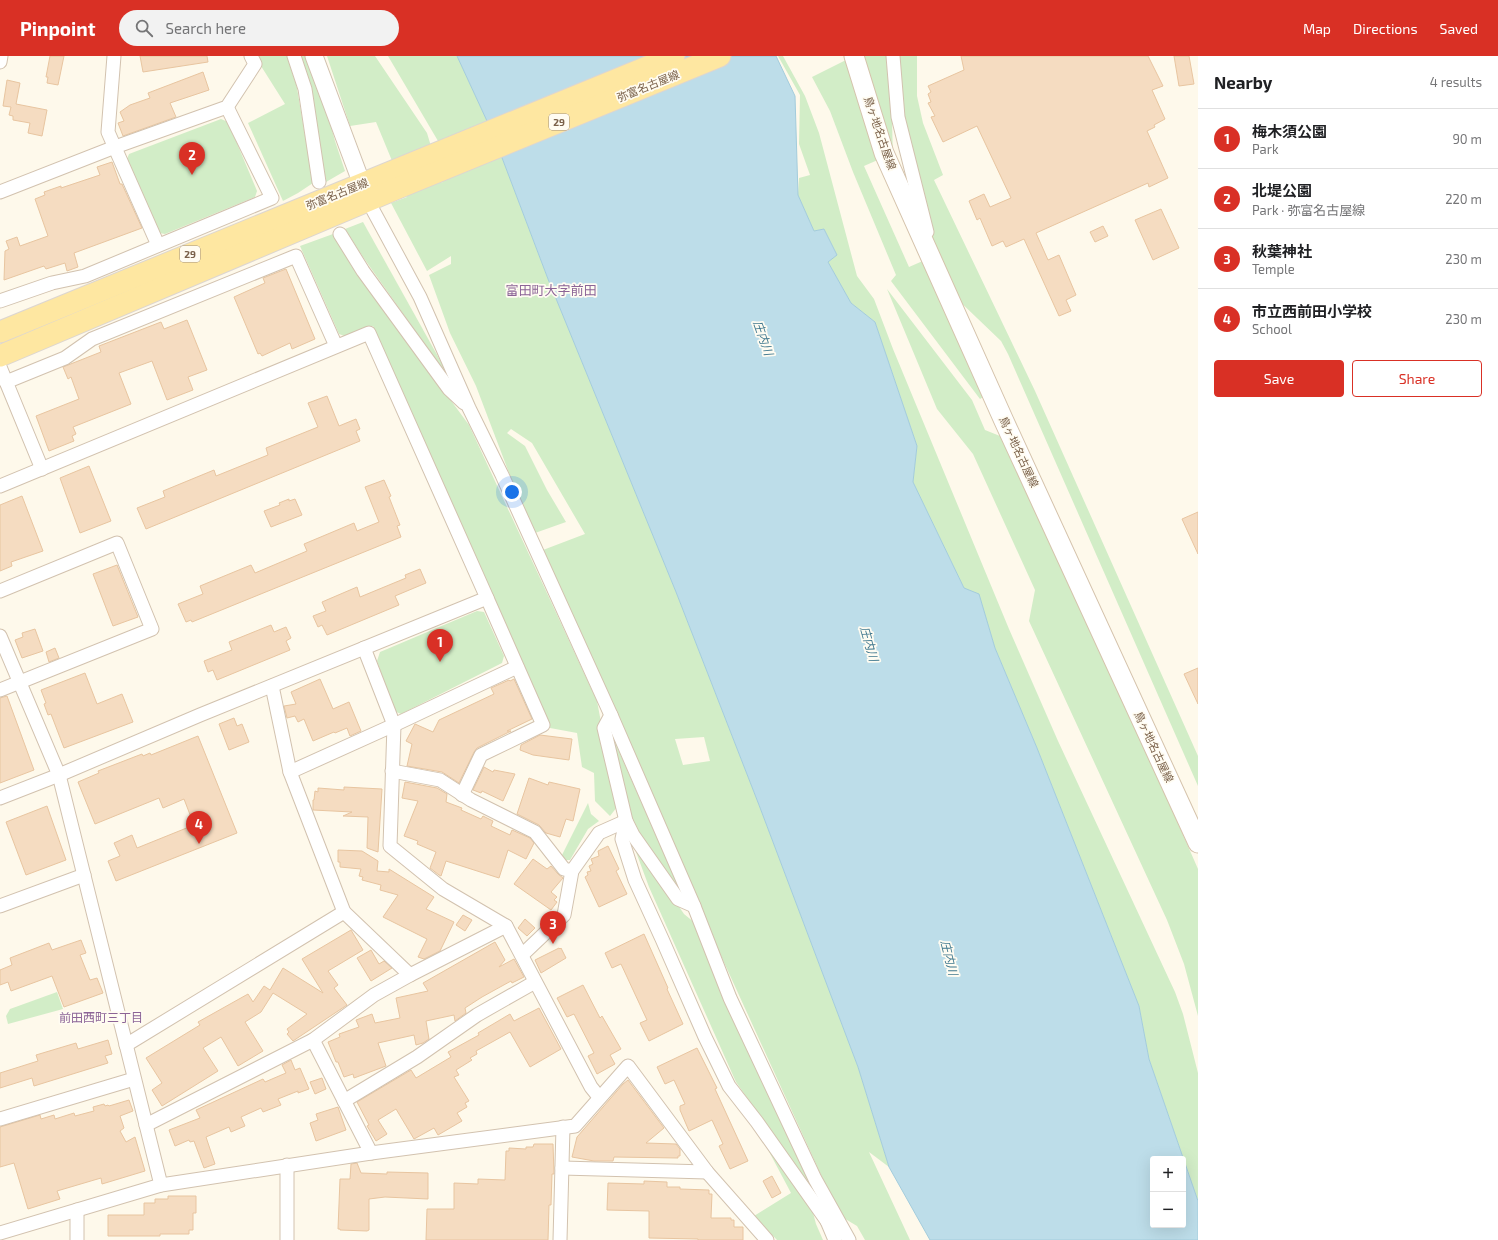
<!DOCTYPE html>
<meta charset="utf-8">
<style>
body{margin:0;font-family:"Exo 2","Noto Sans JP",sans-serif;background:#f2f2f2;color:#202124}
.controls{position:absolute;right:12px;bottom:12px;display:grid;overflow:hidden;border-radius:4px;box-shadow:0 4px 16px #0002}
.controls button{width:36px;height:36px;display:grid;place-items:center;padding:0;border:0;border-bottom:1px solid #e0e0e0;background:#fff;color:#202124;font:20px sans-serif}
.you{position:absolute;left:512px;top:436px;width:14px;height:14px;margin:-10px;border:3px solid #fff;border-radius:50%;background:#1a73e8;box-shadow:0 0 0 6px #1a73e833}
.badge{display:grid;place-items:center;width:26px;height:26px;border-radius:50%;background:#d93025;color:#fff;font-size:13px;font-weight:700}
.pin{position:absolute;translate:-50% -33px;filter:drop-shadow(0 1px 2px #0008)}
.pin::after{content:'';position:absolute;top:21px;width:14px;height:12px;background:inherit;clip-path:polygon(0 0,100% 0,50% 100%)}
.list{margin:0;padding:0;list-style:none}
h2{display:flex;justify-content:space-between;align-items:center;height:52px;margin:0;padding:0 16px;font-size:17px}
h2 small{font-size:13px;font-weight:400;color:#757577}
.list li{display:grid;grid-template-columns:26px 1fr auto;gap:12px;align-items:center;box-sizing:border-box;height:60px;padding:0 16px;border-top:1px solid #e0e0e0}
.list b{display:block;font-size:15px;white-space:nowrap}
.list p{margin:0;font-size:13px;white-space:nowrap;color:#757577}
.list em{font-size:13px;font-style:normal;color:#757577}
.actions{display:flex;gap:8px;padding:12px 16px}
.actions a{flex:1;padding:9px 0;border:1px solid #d93025;border-radius:4px;text-align:center;font-size:14px;color:#d93025}
.actions .main{background:#d93025;color:#fff}
.icon{flex:none;width:22px;height:22px;fill:none;stroke:currentColor;stroke-width:2;stroke-linecap:round;stroke-linejoin:round}
.map{position:relative;flex:none;width:1198px;height:1184px;overflow:hidden}
header{display:flex;align-items:center;gap:24px;box-sizing:border-box;height:56px;padding:0 20px;background:#d93025;color:#fff}
header strong{font-size:19px}
nav{display:flex;gap:22px;margin-inline-start:auto;font-size:14px}
.search{width:280px;height:36px;background:#f2f2f2;display:flex;align-items:center;gap:10px;box-sizing:border-box;padding:0 14px;border-radius:22px;color:#757577;font-size:15px}
main{display:flex}
aside{flex:1;background:#fff}
.map>svg:first-child{display:block}
.green{fill:#d2edc7;fill-rule:evenodd}
.water{fill:#bddde9;stroke:#a3ccdc;fill-rule:evenodd}
.building{fill:#f5dcc1;stroke:#e8c5a0}
.lines{fill:none;stroke-linecap:round;stroke-linejoin:round}
.minor-casing{stroke:#d2c2af;stroke-width:15}
.tertiary-casing{stroke:#d2c2af;stroke-width:19}
.secondary-casing{stroke:#d5c3ac;stroke-width:21}
.primary-casing{stroke:#ddd6d0;stroke-width:23}
.minor{stroke:#fff;stroke-width:13}
.tertiary{stroke:#fff;stroke-width:17}
.secondary{stroke:#fff;stroke-width:19}
.primary{stroke:#fee7a1;stroke-width:21}
.labels{text-anchor:middle;stroke-width:3.5;stroke-linejoin:round;paint-order:stroke}
.shield{fill:#fffcf2;stroke:#a3907d;stroke-width:1}
.shield-label{font-size:10px;font-weight:bold;fill:#7b624b}
.street-label{font-size:11px;fill:#7b624b;stroke:#fffcf2}
.water-label{font-size:12px;font-style:italic;fill:#437a90;stroke:#fffcf2}
.neighbourhood-label{font-size:12px;fill:#8c6497;stroke:#fffcf2}
.quarter-label{font-size:13px;fill:#8c6497;stroke:#fffcf2}
</style>
<header>
<strong>Pinpoint</strong>
<div class="search"><svg class="icon" aria-label="search" viewBox="0 0 24 24"><circle cx="10" cy="10" r="6"/><path d="M15 15l6 6"/></svg>Search here</div>
<nav><a>Map</a><a>Directions</a><a>Saved</a></nav>
</header>
<main>
<div class="map">
<svg width="1198" height="1184" viewBox="0 0 1198 1184">
<rect width="100%" height="100%" fill="#fef9eb"/>
<g class="green">
<path d="M257,0H288L295,20L313,127L298,137L283,145L248,67L285,48L261,10Z"/>
<path d="M301,0H310L316,14L335,85L345,115L326,126L311,33Z"/>
<path d="M327,0H375L427,77L442,127L448,102L388,0H457L493,78L548,223L676,536L759,749L858,1011L889,1111L869,1096L910,1184H865L857,1170L842,1161L822,1121L686,823L543,494L585,478L532,387L511,373L507,377L525,390L547,434L566,466L535,477L514,430L476,330L450,277L429,219L451,208V200L427,215L391,147L407,141L376,66L350,70ZM704,681L710,705L683,709L675,683Z"/>
<path d="M778,0H783L805,40L819,77L857,220L874,243L893,293L1009,573L1058,685L1175,936L1183,958L1198,1017V1145L1149,1003L1139,950L1037,692L995,592L979,539L964,532L913,426L917,390L875,266L851,247L828,206L837,199L824,173L814,175L798,139L799,122L810,119L799,88L800,39Z"/>
<path d="M862,0H886L892,65L893,102Z"/>
<path d="M899,0H917V40L923,67L943,119L934,124L1035,335L1198,700V730L1008,298L1001,285L953,239L938,204L904,63Z"/>
<path d="M850,2L880,103L864,110L909,211L925,204L983,341L980,343L891,225L896,219L853,116L830,55L812,21Z"/>
<path d="M221,63L228,66L257,135L255,141L165,178L159,177L127,103L129,98Z"/>
<path d="M363,166L455,331L363,201L345,173Z"/>
<path d="M333,178L359,220L469,369L597,645L617,751L610,760L595,745L594,717L582,711L577,677L550,672L373,270L347,281L339,278L300,190Z"/>
<path d="M887,233L972,344L985,374L1000,380L1151,706L1198,813V960L1184,908L1167,864L1029,565L1035,534L973,398L937,353Z"/>
<path d="M477,555L484,556L504,600L502,607L401,658L394,655L377,605L380,596Z"/>
<path d="M610,675L682,839L628,762Z"/>
<path d="M588,747L591,758L599,765L588,773L570,804H564L561,801Z"/>
<path d="M629,777L684,858L695,867L783,1070L820,1146L736,1026L649,831Z"/>
<path d="M57,936L63,953L8,968L6,960L10,953Z"/>
<path d="M765,1088L812,1153L816,1168L823,1184H777L754,1160L791,1137Z"/>
</g>
<path class="water" d="M457,0H776L795,40L798,139L814,175L824,173L837,199L828,206L851,247L875,266L917,390L913,426L964,532L979,538L995,592L1037,692L1139,950L1149,1003L1198,1145V1184H930L889,1111L858,1011L759,749L676,536L548,223L493,78ZM1153,1103H1183V1169H1153Z"/>
<g class="building">
<path d="M50,0H64L58,29L47,27L48,21H46Z"/>
<path d="M140,0H207L208,6L143,16Z"/>
<path d="M961,0H1148L1163,30L1152,34L1165,63L1154,69L1155,71L1147,75L1168,122L1149,131L1148,127L1036,177L1048,204L1059,199L1076,239L1066,244L1071,255L1059,260L1024,183L1006,191L1003,185L992,190L980,162L977,164L969,145L984,138L990,151L1011,142L977,70L943,86L931,61L935,60L928,47L931,46L928,38L931,36L928,30L964,14Z"/>
<path d="M1174,0H1189L1194,28L1179,30Z"/>
<path d="M203,16L209,34L170,47L176,61L123,80L118,67L124,65L120,56L130,49L150,42L148,37Z"/>
<path d="M7,24L20,27L16,48L47,54L42,80L28,77L30,67L13,64V60L9,59L11,51L3,50Z"/>
<path d="M112,106L120,128H122L142,172L74,197L78,211L67,215L65,207L46,213L44,210L4,224L5,195L9,193L6,185L17,181L20,190L48,180L35,143L45,139L44,136L61,130V132L100,119L97,111Z"/>
<path d="M1161,153L1179,192L1153,204L1135,164Z"/>
<path d="M1103,170L1108,180L1095,186L1090,176Z"/>
<path d="M286,213L315,283L292,293L290,287L262,300L260,297L258,298L234,241L265,227L263,222Z"/>
<path d="M187,264L207,314L188,321L193,334L167,344L152,305L119,317L131,348L73,371L76,378L72,380L74,385L49,395L36,360L79,343L71,321L68,323L63,311L101,296L99,290L161,266L164,273Z"/>
<path d="M327,340L339,370L356,363L360,373L356,375L360,385L146,473L137,452L165,441L163,435L214,414L216,420L268,399L266,392L318,371L308,347Z"/>
<path d="M89,410L111,465L80,477L60,422Z"/>
<path d="M384,424L391,440L389,441L400,469L397,470L401,481L192,566L191,564L186,566L178,548L203,538L200,530L251,509L255,517L307,495L304,488L354,467L357,475L379,466L365,431Z"/>
<path d="M22,440L43,495L11,506L12,510L0,515V449Z"/>
<path d="M289,443V445L295,443L302,459L271,471L264,455L280,449L279,447Z"/>
<path d="M1198,456V498L1182,463Z"/>
<path d="M117,509L138,561L113,570L93,518Z"/>
<path d="M420,513L426,527L395,540L399,549L327,579L322,569L318,571L313,560L326,555L322,546L357,531L360,541L406,522L405,519Z"/>
<path d="M271,569L274,576L286,571L291,582L286,585L290,594L217,624L213,614L208,616L204,605L232,594L229,586Z"/>
<path d="M35,573L43,595L22,602L15,584L23,581L22,577Z"/>
<path d="M55,592L59,602L49,606L46,596Z"/>
<path d="M1198,612V648L1184,618Z"/>
<path d="M85,617L97,648L122,638L133,666L64,692L51,658L48,659L44,648L46,647L41,634Z"/>
<path d="M320,623L333,653L349,646L361,675L350,680L347,672L335,677L334,676L313,685L304,663L298,666L295,660L287,662L284,650L296,648L291,636Z"/>
<path d="M514,623L532,663L507,675H511L477,692L474,696L459,727L442,716L407,710L412,688L406,685L415,668L433,676L439,664L494,638L491,632L509,624L510,625Z"/>
<path d="M7,640L34,714L0,727V642Z"/>
<path d="M234,662L237,670L242,668L249,686L229,694L219,668Z"/>
<path d="M540,679L572,683L569,704L533,699L520,694L521,689Z"/>
<path d="M198,680L237,777L116,825L108,805L120,800L114,787L132,779L137,792L194,769L184,743L163,752L159,742L95,768L78,726L99,717L98,715L142,698L143,700L150,697L151,699Z"/>
<path d="M484,711L493,716L494,714L515,718L503,745L482,735L481,737L473,734Z"/>
<path d="M529,722L548,729L549,726L580,733L573,765L566,763L560,781L546,777L539,769L517,758Z"/>
<path d="M405,726L437,732L447,738L446,746L462,752L461,754L481,763L483,760L493,765L491,770L510,779L512,774L530,782L534,787L526,803L508,794L499,822L446,805L441,820L439,819L430,812L436,796L417,788L418,785L404,780L418,745L402,742Z"/>
<path d="M344,731L382,733L378,796L367,792L368,761L343,760L352,756L313,754V744H314L315,735L318,736V732L344,734Z"/>
<path d="M47,750L66,804L26,819L6,766Z"/>
<path d="M608,790L619,813L616,815L627,838L599,851L585,821L588,819L587,816L591,815L589,810L593,808L591,803L599,800L598,795Z"/>
<path d="M338,794L362,795L378,805L377,815L389,816V813L434,841L426,853L454,866L440,895L424,903L418,901L427,883L383,861L398,839L380,834L381,829L362,824L363,821L359,820L361,813L340,811V806H338Z"/>
<path d="M533,803L547,813L551,810L558,818L563,822L551,836L557,841L554,844L557,846L551,854L514,828Z"/>
<path d="M463,859L472,864L465,875L456,869Z"/>
<path d="M525,863L535,872L527,880L518,872Z"/>
<path d="M351,874L363,894L328,915L338,929L334,932L347,949L293,985L287,978L289,976L287,973L307,958L273,937L261,956L245,966L263,995L238,1010L221,981L203,992L218,1015L162,1050L152,1034L162,1027L146,1002L200,969L198,966L248,938L253,946L264,930L270,934L283,912L323,937L302,903Z"/>
<path d="M644,878L668,932L667,933L683,968L649,985L640,967L647,964L621,908L612,912L605,897Z"/>
<path d="M81,884L86,897L80,899L90,924L97,922L103,937L64,951L52,920L11,935L8,926L0,929V914L12,909L10,902L49,887L52,894Z"/>
<path d="M495,886L505,904L499,911L514,903L524,921L512,927L511,925L482,941L465,952L466,957L455,965L454,959L426,965L429,983L423,987L416,989L414,979L378,987L386,1010L354,1022L353,1018L344,1021L338,1006H336L328,986L340,981L339,978L359,971L356,964L372,958L375,967L400,962L396,942L428,935L423,927Z"/>
<path d="M559,892L560,893L561,892L566,902L541,917L535,904Z"/>
<path d="M371,894L379,908L384,905L392,912L371,925L357,902Z"/>
<path d="M583,929L600,962L602,960L621,993L610,999L615,1008L597,1018L588,1000L594,997L574,958L567,961L557,942Z"/>
<path d="M539,952L561,993L530,1011L510,976L476,995L477,998L470,1002L472,1004L456,1014L459,1019L454,1021L469,1045L465,1047L467,1051L457,1057L462,1065L438,1079L434,1072L414,1083L396,1053L378,1064L387,1078L376,1085L367,1070L369,1069L357,1046L411,1014L416,1022L451,1001L448,996L479,979L478,977L510,958L514,965Z"/>
<path d="M108,984L112,998L105,1000L108,1007L34,1030L32,1022L0,1032V1017L38,1005L36,999L76,987L78,993Z"/>
<path d="M697,992L717,1032L715,1033L748,1105L730,1113L719,1090L723,1088L712,1064L689,1075L680,1054V1050L685,1048L674,1024L665,1028L657,1011Z"/>
<path d="M291,1004L295,1014L300,1012L309,1033L298,1037V1035L278,1043L281,1049L263,1056L261,1052L241,1061L245,1070L231,1076L229,1071L206,1081L215,1108L204,1112L194,1085L190,1086L189,1084L175,1090L169,1074L200,1062L196,1054L263,1023L265,1026L286,1017L282,1009Z"/>
<path d="M322,1022L326,1033L315,1038L310,1026Z"/>
<path d="M628,1024L664,1072L646,1087L676,1088L680,1093V1100H678V1102L614,1101L613,1105H594L572,1101L577,1081L623,1028Z"/>
<path d="M129,1044L133,1055L120,1060L124,1072L120,1075L126,1086L135,1081L145,1115L102,1128L101,1122L57,1135L60,1143L28,1153L14,1107L0,1111V1071L40,1059L41,1063L54,1059L55,1063L74,1057L75,1060L94,1055L93,1051L104,1048L105,1050L108,1049L109,1050Z"/>
<path d="M338,1051L346,1074L316,1085L310,1067L318,1064L316,1058Z"/>
<path d="M534,1088H553L554,1118H552L551,1149H549L548,1184H426L427,1153H454V1127L478,1128V1123L505,1124L506,1095H509V1092L526,1093V1091H533Z"/>
<path d="M357,1107L361,1117L387,1118V1116L428,1117V1143L385,1141L369,1143V1174L367,1175L340,1174V1173H338L340,1123H350L351,1108Z"/>
<path d="M772,1120L781,1137L772,1142L763,1125Z"/>
<path d="M644,1125L667,1126V1131H680V1133L709,1134V1138H712L711,1162H731V1164H734V1171H743V1184H698V1183L649,1182V1155L607,1154L608,1127L644,1128Z"/>
<path d="M168,1140H196V1157H193V1174H189V1178H160V1180H108V1159H144V1147H155V1143H168Z"/>
</g>
<g class="lines">
<g class="minor-casing">
<g id="minor">
<path d="M114,0L108,76L158,189"/>
<path d="M294,0L305,33L319,126"/>
<path d="M893,0L898,61L927,176"/>
<path d="M0,6L1,0"/>
<path d="M0,136L115,91L227,51L255,8L251,0"/>
<path d="M368,145L420,241L469,352L502,419L611,659L694,850L730,942L815,1123L849,1184"/>
<path d="M340,178L363,215L449,333L464,347"/>
<path d="M0,245L52,227L85,220L272,142L227,51"/>
<path d="M0,311L42,413"/>
<path d="M6,326L65,302L92,283L296,200L336,290"/>
<path d="M0,430L369,277L487,542L200,659L59,719L0,742"/>
<path d="M0,535L117,487L152,573L0,634"/>
<path d="M0,580L59,719L161,1129"/>
<path d="M364,592L394,669L390,790L443,833L506,870L591,1031L599,1041"/>
<path d="M272,630L290,716L344,856L410,919"/>
<path d="M611,659L604,672L626,765L622,783L635,824L662,883L705,981L729,1030L757,1066L827,1165L835,1161"/>
<path d="M392,715L440,724L471,744L535,776L564,813L572,815"/>
<path d="M290,716L394,669L517,611"/>
<path d="M462,739L481,699L543,669L487,542"/>
<path d="M0,850L84,819"/>
<path d="M522,899L564,859L572,815L599,777L626,765L633,779L678,843L694,850"/>
<path d="M313,984L371,1097"/>
<path d="M126,989L344,856"/>
<path d="M344,1045L417,1001L477,959L535,926"/>
<path d="M0,1063L134,1023"/>
<path d="M146,1069L313,984L374,939L410,919L506,870"/>
<path d="M287,1109V1184"/>
<path d="M562,1112L707,1116"/>
<path d="M77,1154V1184"/>
<path d="M827,1165L835,1184"/>
<path d="M0,1177L161,1129L371,1097L575,1070L628,1010L707,1116L767,1184"/>
<path d="M560,1184L563,1071"/>
</g>
</g>
<g class="tertiary-casing">
<path id="tertiary" d="M314,0L366,139"/>
</g>
<g class="secondary-casing">
<path id="secondary" d="M854,0L884,97L1004,365L1198,787"/>
</g>
<g class="primary-casing">
<g id="primary">
<path d="M0,276L674,0"/>
<path d="M0,300L398,132L720,0"/>
</g>
</g>
<use href="#minor" class="minor"/>
<use href="#tertiary" class="tertiary"/>
<use href="#secondary" class="secondary"/>
<use href="#primary" class="primary"/>
</g>
<g class="labels">
<g class="shield">
<rect x="549" y="58" width="20" height="16" rx="3"/>
<rect x="180" y="190" width="20" height="16" rx="3"/>
</g>
<g class="shield-label">
<text x="559" y="70">29</text>
<text x="190" y="202">29</text>
</g>
<g class="street-label">
<text transform="translate(648 30) rotate(-22)" y="4">弥富名古屋線</text>
<text transform="translate(880 77) rotate(71)" y="4">鳥ヶ地名古屋線</text>
<text transform="translate(337 138) rotate(-22)" y="4">弥富名古屋線</text>
<text transform="translate(1019 396) rotate(65)" y="4">鳥ヶ地名古屋線</text>
<text transform="translate(1154 691) rotate(65)" y="4">鳥ヶ地名古屋線</text>
</g>
<g class="water-label">
<text transform="translate(763 282) rotate(71)" y="4">庄内川</text>
<text transform="translate(869 588) rotate(74)" y="4">庄内川</text>
<text transform="translate(949 902) rotate(76)" y="4">庄内川</text>
</g>
<g class="neighbourhood-label">
<text x="101" y="966">前田西町三丁目</text>
</g>
<g class="quarter-label">
<text x="551" y="239">富田町大字前田</text>
</g>
</g>
</svg>
<div class="controls">
<button>+</button>
<button>−</button>
</div>
<div class="you"></div>
<div class="pin badge" style="left:440px;top:606px">1</div>
<div class="pin badge" style="left:192px;top:119px">2</div>
<div class="pin badge" style="left:553px;top:888px">3</div>
<div class="pin badge" style="left:199px;top:788px">4</div>
</div>
<aside>
<h2>Nearby<small>4 results</small></h2>
<ul class="list">
<li><span class="badge">1</span><div><b>梅木須公園</b><p>Park</p></div><em>90 m</em></li>
<li><span class="badge">2</span><div><b>北堤公園</b><p>Park · 弥富名古屋線</p></div><em>220 m</em></li>
<li><span class="badge">3</span><div><b>秋葉神社</b><p>Temple</p></div><em>230 m</em></li>
<li><span class="badge">4</span><div><b>市立西前田小学校</b><p>School</p></div><em>230 m</em></li>
</ul>
<div class="actions"><a class="main">Save</a><a>Share</a></div>
</aside>
</main>
